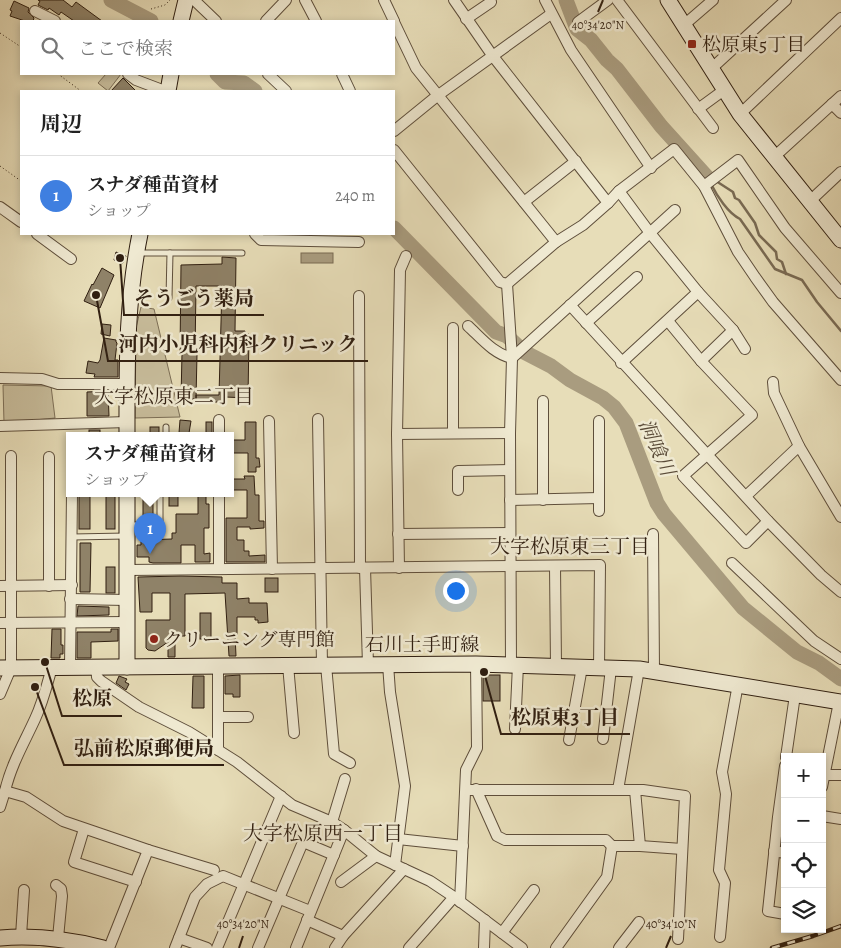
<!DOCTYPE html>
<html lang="ja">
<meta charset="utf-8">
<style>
body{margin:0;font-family:Alegreya,"Noto Serif JP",serif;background:#f6f6f6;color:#222}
.controls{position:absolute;right:15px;bottom:15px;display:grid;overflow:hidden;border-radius:0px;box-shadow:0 2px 8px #0003}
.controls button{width:45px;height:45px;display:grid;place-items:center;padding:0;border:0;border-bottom:1px solid #e0e0e0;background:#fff;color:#222;font:25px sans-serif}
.you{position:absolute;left:455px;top:590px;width:18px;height:18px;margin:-12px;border:4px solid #fff;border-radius:50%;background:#1a73e8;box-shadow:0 0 0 8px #1a73e833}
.badge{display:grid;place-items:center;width:32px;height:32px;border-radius:50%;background:#111827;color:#fff;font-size:16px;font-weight:700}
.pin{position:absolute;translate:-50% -41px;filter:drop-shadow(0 1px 2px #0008)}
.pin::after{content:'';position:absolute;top:26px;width:18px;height:15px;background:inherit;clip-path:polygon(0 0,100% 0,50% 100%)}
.popup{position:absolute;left:66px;top:432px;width:168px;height:65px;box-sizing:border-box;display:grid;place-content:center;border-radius:0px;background:#fff;filter:drop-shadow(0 1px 4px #0005);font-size:16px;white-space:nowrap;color:#767676}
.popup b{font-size:19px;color:#222}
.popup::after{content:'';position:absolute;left:50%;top:100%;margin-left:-10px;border:10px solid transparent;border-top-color:#fff}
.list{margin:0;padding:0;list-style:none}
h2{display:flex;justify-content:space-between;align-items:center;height:65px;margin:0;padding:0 20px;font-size:21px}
h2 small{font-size:16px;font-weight:400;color:#767676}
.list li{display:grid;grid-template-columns:32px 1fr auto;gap:15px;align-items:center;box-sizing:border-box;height:80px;padding:0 20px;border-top:1px solid #e0e0e0}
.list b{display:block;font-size:19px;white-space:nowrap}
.list p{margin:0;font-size:16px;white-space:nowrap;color:#767676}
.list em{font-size:16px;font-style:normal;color:#767676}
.icon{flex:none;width:28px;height:28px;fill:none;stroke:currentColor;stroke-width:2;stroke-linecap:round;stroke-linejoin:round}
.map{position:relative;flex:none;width:841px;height:948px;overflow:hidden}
.search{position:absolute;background:#fff;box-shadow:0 2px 8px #0003;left:20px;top:20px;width:375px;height:55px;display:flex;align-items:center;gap:12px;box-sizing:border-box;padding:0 18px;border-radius:0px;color:#767676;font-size:19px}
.panel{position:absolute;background:#fff;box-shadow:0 2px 8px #0003;left:20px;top:90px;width:375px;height:145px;border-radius:0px}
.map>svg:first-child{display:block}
.green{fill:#c8bd9c;stroke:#7c6e56}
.water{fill:#a99c7f;stroke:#796a53}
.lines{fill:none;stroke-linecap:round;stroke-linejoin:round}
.stream{stroke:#796a53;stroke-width:2.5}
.river{stroke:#a99c7f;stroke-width:15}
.building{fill:#8f8268;stroke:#301f11}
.lane-casing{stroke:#5e4e3b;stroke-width:7}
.street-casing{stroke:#5e4e3b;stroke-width:12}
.secondary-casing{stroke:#301f11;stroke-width:17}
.path{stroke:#301f11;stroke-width:1;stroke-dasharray:1 2.5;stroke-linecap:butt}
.lane{stroke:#efe9d1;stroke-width:5}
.street{stroke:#efe9d1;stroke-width:10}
.secondary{stroke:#efe9d1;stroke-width:15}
.rail-casing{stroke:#301f11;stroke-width:4.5}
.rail{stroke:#efe9d1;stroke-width:2.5;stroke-dasharray:8;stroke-linecap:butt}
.ticks{fill:none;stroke:#301f11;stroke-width:2}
.poi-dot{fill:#8f2418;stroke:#efe9d1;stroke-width:2}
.labels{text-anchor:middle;stroke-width:5;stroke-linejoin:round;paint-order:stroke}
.poi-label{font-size:19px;fill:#301f11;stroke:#efe9d1;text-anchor:start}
.street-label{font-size:19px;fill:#301f11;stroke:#efe9d1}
.neighbourhood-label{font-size:20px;fill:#301f11;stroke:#efe9d1}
.water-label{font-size:20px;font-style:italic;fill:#5a4b38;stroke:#efe9d1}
.ticks-label{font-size:12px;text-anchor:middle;fill:#301f11;stroke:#efe9d1;stroke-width:5;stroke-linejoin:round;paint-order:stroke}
.leader{fill:none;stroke:#301f11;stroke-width:2}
.callout-dot{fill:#301f11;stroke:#efe9d1;stroke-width:2}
.callout-label{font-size:20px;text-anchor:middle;font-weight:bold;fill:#301f11;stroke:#efe9d1;stroke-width:5;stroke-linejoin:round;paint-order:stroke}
</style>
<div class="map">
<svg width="841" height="948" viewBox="0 0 841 948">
<rect width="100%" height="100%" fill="#e7ddb8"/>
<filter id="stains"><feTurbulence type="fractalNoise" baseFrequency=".004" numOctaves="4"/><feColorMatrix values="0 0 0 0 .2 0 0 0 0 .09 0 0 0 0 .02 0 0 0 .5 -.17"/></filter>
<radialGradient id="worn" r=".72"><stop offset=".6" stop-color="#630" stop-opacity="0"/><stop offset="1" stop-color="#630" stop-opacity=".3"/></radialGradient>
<g class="green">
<path d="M106,74H121L108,91L98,83Z"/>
<path d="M141,307L154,309L180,417L135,418L136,328Z"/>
<path d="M3,385L51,386L55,418L4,423Z"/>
</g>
<rect class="water" x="301" y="253" width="32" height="10"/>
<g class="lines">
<g class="stream">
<path d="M716,181L733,192L735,198L739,200L755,223L759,235L776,252L777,259L782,262L786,274"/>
<path d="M711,184C717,196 728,213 740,219L775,269L802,280L817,302L841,331"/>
</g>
<g class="river">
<path d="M111,0L151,21"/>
<path d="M566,0L577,29L591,40L607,60L617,69L661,126L707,177"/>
<path d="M217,74L225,82L244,83L255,91"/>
<path d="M394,228L496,332L507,336L524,352L551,366L570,380L603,398L614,407L626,423L657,503L664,514L743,608L797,652L819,663L841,679"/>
</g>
</g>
<g class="building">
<path d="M38,0H63L72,7L76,2L102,21H74L61,12L59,15L49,8L48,10L38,5L40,1Z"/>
<path d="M14,1L29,8L28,12L34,18L33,21H25L10,16L12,11L10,10Z"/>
<path d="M123,78L136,91H111Z"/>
<path d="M116,252L126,256L123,263L114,260Z"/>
<path d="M222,257L236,258L235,331H245V334H249L248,398L225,397V402H196V395H219L222,286H196L195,354H197L196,399H181L182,353H180L181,265L222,264Z"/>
<path d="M102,268L114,275L100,308L84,301L92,284L93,285Z"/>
<path d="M102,324L111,325L110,336L101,334Z"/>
<path d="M104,338L116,340V342L117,343L115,360H118V377H94L95,374L86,373L88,361L98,363L100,360Z"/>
<path d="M108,391L109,416H87V392Z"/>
<path d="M180,420L191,421L189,433H179Z"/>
<rect x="206" y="422" width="6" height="13"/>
<path d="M245,422H256V458H259L260,467H256V472H248V453H230V440H245Z"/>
<rect x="150" y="427" width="9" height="8"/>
<rect x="89" y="430" width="11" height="5"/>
<path d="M244,476H254L255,495H259V521H264V528L250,529V527H237V540H244V551H249V556L265,555V562H226V518H247V490H230V479H245Z"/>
<rect x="79" y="493" width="11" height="36"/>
<rect x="106" y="493" width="9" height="36"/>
<rect x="143" y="493" width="10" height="26"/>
<rect x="169" y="493" width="9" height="13"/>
<path d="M198,495H206V504H209V528H204V554L210,553V562H195V545H181V563H153L149,562V557H137V545H141V540L172,539V533H176V514H198Z"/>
<path d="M80,543H91L90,592H80Z"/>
<rect x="106" y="567" width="9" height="26"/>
<path d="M181,576L222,577V583H237V599L249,598V603H267L268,622L258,623V620H255V617H237V635H235L236,656H229L225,593L185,594V636H175V657H168V642L155,651L148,650L146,648V620H170V593H152V612H140L138,577Z"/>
<rect x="265" y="578" width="13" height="14"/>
<path d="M78,606L109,607V615L77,616Z"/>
<rect x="200" y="613" width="11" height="26"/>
<path d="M52,629H61V645H63V654H60V658H51Z"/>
<path d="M111,629H118V641L91,642V658H77V632H111Z"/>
<path d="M240,675V697H233V694H225V676Z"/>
<rect x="483" y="675" width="17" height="26"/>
<path d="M119,676L127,679L125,682L129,684L126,690L116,683Z"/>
<path d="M193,676H204V708H192Z"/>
</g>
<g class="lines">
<g class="lane-casing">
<g id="lane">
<path d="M137,253H242"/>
<path d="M169,298L170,253"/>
<path d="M166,435V427"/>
<path d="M128,525H160V493"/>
<path d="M72,537L126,536"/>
</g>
</g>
<g class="street-casing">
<g id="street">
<path d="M194,0L216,21"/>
<path d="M305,0L316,21"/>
<path d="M384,0L394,21"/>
<path d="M454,0L492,55L608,203"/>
<path d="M545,0L571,50L651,168"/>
<path d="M617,0L713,128"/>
<path d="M35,11L55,21"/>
<path d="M466,19L491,2"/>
<path d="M266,21L286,0"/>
<path d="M394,22L416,68L556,242"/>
<path d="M578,22L608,0"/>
<path d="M684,25L713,0"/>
<path d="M711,69L786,0"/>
<path d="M128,74L136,80L165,91"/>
<path d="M268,74L286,91"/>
<path d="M342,74L350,91"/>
<path d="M832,104L841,113"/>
<path d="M698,109L724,90"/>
<path d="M740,114L841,18"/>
<path d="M394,131L437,96L551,14"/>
<path d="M394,150L500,282L507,284"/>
<path d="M774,157L841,96"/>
<path d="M704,186L738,160L785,228L841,293"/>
<path d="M619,191L650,233L698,292L733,330L745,349"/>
<path d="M810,201L841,172"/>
<path d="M524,202L576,161"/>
<path d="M0,207L21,222"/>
<path d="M37,234L71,259"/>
<path d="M255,234L261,240L359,242"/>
<path d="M507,284L556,242L583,225L608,203L619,191L674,149L704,186L738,252L755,277L773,302L841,380"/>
<path d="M507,284L512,358L510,433L511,665"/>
<path d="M359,296L360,568"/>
<path d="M570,305L768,521L821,575L841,592"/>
<path d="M668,321L701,361L752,415L683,476L746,543L768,521"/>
<path d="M586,323L637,277"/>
<path d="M468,326C482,339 494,354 512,358"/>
<path d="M512,358L675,210"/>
<path d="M701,361L733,330"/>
<path d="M621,363L698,292"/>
<path d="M0,378L42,379L58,384H127"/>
<path d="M773,382L774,393L799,446L841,517"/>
<path d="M318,419L322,665"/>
<path d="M219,420V435"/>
<path d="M269,421L272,569"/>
<path d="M599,421V511"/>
<path d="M0,426L127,422"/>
<path d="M453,433V328"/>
<path d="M397,434L510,433"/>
<path d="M458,490V471L510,470"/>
<path d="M219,493V569"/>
<path d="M746,496L799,446"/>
<path d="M510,500L599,498"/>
<path d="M543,500V401"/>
<path d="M398,534L510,533"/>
<path d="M653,534L654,671"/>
<path d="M732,563L814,641L841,659"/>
<path d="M555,566L556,666"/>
<path d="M365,568L368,665"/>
<path d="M399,568L397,434L400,270L406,256"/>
<path d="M127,570L600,565L599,668"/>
<path d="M0,586L72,585"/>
<path d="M49,586V457"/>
<path d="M70,599L127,600"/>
<path d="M0,623L127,622"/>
<path d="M388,664L390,692L405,786L395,865"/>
<path d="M288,665L294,733"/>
<path d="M326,665L334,754L350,763"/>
<path d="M218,666V750"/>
<path d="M52,667C47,685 43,702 35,719C24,743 11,765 5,791L26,797L63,821L148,850L109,948"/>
<path d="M70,667L72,493"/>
<path d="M96,667L97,677L101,681L139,707L189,732L218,750L237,762L292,805L332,822L344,830L376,856L430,881L454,897L522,948"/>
<path d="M0,694L11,668V456"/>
<path d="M218,717H248"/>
<path d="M515,729L518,665"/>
<path d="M603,739L611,668"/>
<path d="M569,740L582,667"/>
<path d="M786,757L795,695"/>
<path d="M785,766L778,817L768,911L785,914"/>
<path d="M825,775H841"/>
<path d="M822,787L839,702"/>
<path d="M476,789L497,836L505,840H606L612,846H640L682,849"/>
<path d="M466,790H643L685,796L678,939"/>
<path d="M618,790L639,669"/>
<path d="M635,790L640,846"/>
<path d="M0,807L5,791"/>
<path d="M822,816L841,819"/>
<path d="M332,822L345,779"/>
<path d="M84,829L74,862L136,882"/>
<path d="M398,839L463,846"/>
<path d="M148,850L214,870"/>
<path d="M774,851L785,853"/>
<path d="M341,882L376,856"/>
<path d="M56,885L61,889L62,896L58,938"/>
<path d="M460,902L466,770L477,748L476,664"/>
<path d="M307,920L343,936"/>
<path d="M502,933L534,890"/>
<path d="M21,936L24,890"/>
<path d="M720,937L725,883L719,870L726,794L722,772L738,684"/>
<path d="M179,938L207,948"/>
<path d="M175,948L195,897L207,884L223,876L310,911"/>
<path d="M217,948L281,796"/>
<path d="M258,948L303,842L334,855"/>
<path d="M296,948L344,830"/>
<path d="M335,948L343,936L404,869"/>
<path d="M409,948L454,897"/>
<path d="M484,948L485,920"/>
<path d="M556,948L607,877L612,846"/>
<path d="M619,948L639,922"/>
</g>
</g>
<g class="secondary-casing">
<g id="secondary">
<path d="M668,0L740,114L841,240"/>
<path d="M181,21L186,0"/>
<path d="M168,91L171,74"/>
<path d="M127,435C127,365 126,303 140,234"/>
<path d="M127,493V667"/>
<path d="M0,668L476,664L639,669L841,702"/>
<path d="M0,938C36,935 68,939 103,948"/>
</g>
</g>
<g class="path">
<path d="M151,9L165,5L170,0"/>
<path d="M0,33L21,47"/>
<path d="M58,74L81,91"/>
<path d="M0,166L21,181"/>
</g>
<use href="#lane" class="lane"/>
<use href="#street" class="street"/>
<use href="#secondary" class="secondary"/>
<g class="rail-casing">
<path id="rail" d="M772,948L813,936L841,926"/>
</g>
<use href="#rail" class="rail"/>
</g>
<path class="ticks" d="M598,12L603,0M239,948L243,936M666,948L671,936"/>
<g class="poi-dot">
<rect x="687" y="39" width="10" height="10" rx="2.5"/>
<circle cx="154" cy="639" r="5"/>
</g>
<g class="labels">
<g class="poi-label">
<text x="702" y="51">松原東5丁目</text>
<text x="164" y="646">クリーニング専門館</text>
</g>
<g class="street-label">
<text x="422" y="651">石川土手町線</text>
</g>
<g class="neighbourhood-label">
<text x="174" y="403">大字松原東二丁目</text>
<text x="570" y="553">大字松原東三丁目</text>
<text x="323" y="840">大字松原西一丁目</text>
</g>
<g class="water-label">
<text transform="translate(657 447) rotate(66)" y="7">洞喰川</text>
</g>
</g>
<g class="ticks-label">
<text x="598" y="29">40°34'20"N</text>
<text x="243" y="928">40°34'20"N</text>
<text x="671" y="928">40°34'10"N</text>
</g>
<path class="leader" d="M120 258L124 315H264M96 295L108 361H368M45 662L62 716H122M484 672L501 734H630M35 687L64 765H224"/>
<g class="callout-dot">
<circle cx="120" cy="258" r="5"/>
<circle cx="96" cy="295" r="5"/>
<circle cx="45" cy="662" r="5"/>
<circle cx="484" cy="672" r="5"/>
<circle cx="35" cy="687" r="5"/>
</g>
<g class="callout-label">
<text x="194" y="305">そうごう薬局</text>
<text x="238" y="351">河内小児科内科クリニック</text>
<text x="92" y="705">松原</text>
<text x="565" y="724">松原東3丁目</text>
<text x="144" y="755">弘前松原郵便局</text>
</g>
<rect width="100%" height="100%" filter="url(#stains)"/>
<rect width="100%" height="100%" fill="url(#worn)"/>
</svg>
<div class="controls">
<button>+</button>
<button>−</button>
<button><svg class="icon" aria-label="locate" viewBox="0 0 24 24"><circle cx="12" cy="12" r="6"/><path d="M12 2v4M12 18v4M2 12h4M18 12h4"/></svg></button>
<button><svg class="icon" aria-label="layers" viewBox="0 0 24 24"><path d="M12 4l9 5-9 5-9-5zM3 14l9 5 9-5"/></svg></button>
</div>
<div class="you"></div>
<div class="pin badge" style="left:150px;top:554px;background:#3f7fe0">1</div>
<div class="popup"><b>スナダ種苗資材</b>ショップ</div>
<div class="search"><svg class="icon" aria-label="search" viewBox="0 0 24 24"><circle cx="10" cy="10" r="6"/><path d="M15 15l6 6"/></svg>ここで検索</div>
<section class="panel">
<h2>周辺<small></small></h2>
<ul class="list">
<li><span class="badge" style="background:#3f7fe0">1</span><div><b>スナダ種苗資材</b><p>ショップ</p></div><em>240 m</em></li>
</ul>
</section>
</div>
